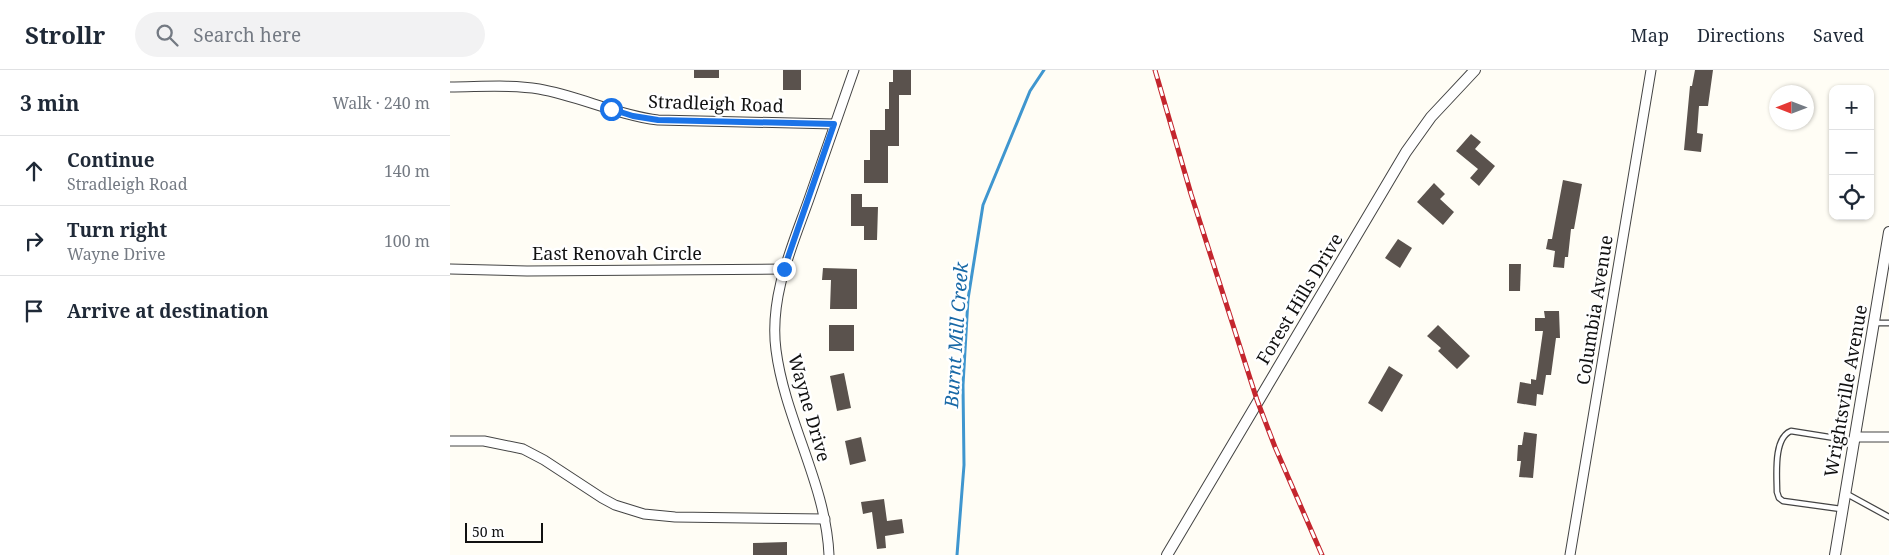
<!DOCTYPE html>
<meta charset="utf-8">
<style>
body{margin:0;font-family:"Noto Serif",serif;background:#f2f2f3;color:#1f2937}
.controls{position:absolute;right:15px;top:15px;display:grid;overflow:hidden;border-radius:10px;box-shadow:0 1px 4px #0004}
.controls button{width:45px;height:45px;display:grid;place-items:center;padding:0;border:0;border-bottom:1px solid #e0e1e3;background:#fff;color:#1f2937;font:25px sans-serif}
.compass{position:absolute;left:1319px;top:15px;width:45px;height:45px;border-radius:50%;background:#fff;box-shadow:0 1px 4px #0004;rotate:270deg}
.scale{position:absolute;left:15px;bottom:12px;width:78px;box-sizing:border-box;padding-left:5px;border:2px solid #111;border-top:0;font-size:14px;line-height:18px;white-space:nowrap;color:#111;-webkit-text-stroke:4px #fff;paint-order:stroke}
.stop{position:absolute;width:15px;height:15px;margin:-11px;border:4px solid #1a73e8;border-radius:50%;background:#fff}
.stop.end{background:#1a73e8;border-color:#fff;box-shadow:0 1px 5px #0008}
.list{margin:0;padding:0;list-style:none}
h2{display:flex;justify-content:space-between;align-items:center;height:65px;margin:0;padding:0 20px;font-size:21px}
h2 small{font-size:16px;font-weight:400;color:#747a83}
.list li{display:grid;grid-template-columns:32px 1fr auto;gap:15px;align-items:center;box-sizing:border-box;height:70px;padding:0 20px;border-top:1px solid #e0e1e3}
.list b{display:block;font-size:19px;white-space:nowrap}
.list p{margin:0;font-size:16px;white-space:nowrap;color:#747a83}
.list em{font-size:16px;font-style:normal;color:#747a83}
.icon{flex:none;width:28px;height:28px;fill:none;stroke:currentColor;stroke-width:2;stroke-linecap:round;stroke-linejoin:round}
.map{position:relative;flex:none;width:1439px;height:485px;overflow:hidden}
header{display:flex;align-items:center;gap:30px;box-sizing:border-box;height:70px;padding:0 25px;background:#fff;border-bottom:1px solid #e0e1e3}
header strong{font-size:24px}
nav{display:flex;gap:28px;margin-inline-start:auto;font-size:18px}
.search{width:350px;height:45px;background:#f2f2f3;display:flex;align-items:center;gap:12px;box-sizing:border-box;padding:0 18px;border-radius:28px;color:#747a83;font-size:19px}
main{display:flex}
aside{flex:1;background:#fff}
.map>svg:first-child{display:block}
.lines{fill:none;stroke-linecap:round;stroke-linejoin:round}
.stream{stroke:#3f96cf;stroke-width:3}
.building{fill:#5a524d}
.service-casing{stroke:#444;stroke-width:7}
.minor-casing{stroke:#444;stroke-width:11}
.tertiary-casing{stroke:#444;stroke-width:12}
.service{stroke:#fff;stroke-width:4.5}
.minor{stroke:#fff;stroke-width:9}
.tertiary{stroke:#fff;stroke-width:10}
.rail-casing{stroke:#c4262e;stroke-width:5}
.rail{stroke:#fff;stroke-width:3;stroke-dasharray:9;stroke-linecap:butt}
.route{stroke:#1a73e8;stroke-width:6}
.labels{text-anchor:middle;stroke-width:5;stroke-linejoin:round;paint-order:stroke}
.street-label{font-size:18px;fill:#111;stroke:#fff}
.water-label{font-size:19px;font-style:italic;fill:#1768a6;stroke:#fff}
</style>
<header>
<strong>Strollr</strong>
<div class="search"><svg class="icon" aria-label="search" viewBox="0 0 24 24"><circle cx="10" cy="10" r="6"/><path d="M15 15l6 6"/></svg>Search here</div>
<nav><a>Map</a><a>Directions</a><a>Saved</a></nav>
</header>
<main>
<aside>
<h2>3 min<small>Walk · 240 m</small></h2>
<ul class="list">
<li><svg class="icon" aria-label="ahead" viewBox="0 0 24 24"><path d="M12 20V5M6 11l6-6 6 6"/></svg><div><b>Continue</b><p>Stradleigh Road</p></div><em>140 m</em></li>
<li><svg class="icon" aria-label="right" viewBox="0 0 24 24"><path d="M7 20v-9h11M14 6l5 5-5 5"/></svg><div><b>Turn right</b><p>Wayne Drive</p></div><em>100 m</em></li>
<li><svg class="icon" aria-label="arrive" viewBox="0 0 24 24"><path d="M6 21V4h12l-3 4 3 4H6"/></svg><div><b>Arrive at destination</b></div></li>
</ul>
</aside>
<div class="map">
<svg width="1439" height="485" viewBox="0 0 1439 485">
<rect width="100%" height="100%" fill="#fffdf5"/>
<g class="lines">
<path class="stream" d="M507,485L514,395L513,315L518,229L533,135L580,21L594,0"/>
</g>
<g class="building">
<rect x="244" y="0" width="25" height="8"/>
<rect x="333" y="0" width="18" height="20"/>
<path d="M443,0H461V25H449V76H438V113H414V90H420V60H435V39H439V12H443Z"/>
<path d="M1245,0H1263L1258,36H1249L1247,63L1253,64L1251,82L1234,80L1240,16H1242Z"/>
<path d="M1021,64L1031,72L1025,79L1045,96L1029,116L1020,108L1028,99L1006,81Z"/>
<path d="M1113,110L1132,114L1124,159H1121L1118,187H1115L1114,198L1103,197L1105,181L1096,179L1098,169H1102Z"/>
<path d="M984,113L995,124L990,129L1004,142L993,155L967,132Z"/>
<path d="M401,124H412V137H428L427,170H414V156H401Z"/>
<path d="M948,169L962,178L950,198L935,188Z"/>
<path d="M1059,194H1071L1070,221H1059Z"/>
<path d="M373,198L407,199V239H380L381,210H372Z"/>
<path d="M1094,241H1109L1110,268H1106L1101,305H1096L1093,325L1087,324L1086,336L1067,333L1070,312L1081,314V309L1086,310L1093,261H1085V248H1095Z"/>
<rect x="379" y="255" width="25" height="26"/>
<path d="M988,255L1020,286L1007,299L988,281L991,278L977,266Z"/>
<path d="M939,296L953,305L932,342L918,333Z"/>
<path d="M394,303L401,338L387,341L380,306Z"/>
<path d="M1074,362L1087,364L1083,408L1069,407L1071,391H1067L1068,375H1072Z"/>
<path d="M411,367L416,391L400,395L395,371Z"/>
<path d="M434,429L437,451L452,449L454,463L435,466L436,478L427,479L422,442L413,444L411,432Z"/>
<path d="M337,472V485H303V473Z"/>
</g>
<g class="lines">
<g class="service-casing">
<g id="service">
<path d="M1424,253H1439"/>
<path d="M1397,424L1439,447"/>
<path d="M1391,439L1333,431L1329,428L1327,422C1327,406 1323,368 1341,361L1404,371"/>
</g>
</g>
<g class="minor-casing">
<g id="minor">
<path d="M0,17C29,17 60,14 89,19C129,26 167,45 208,50L384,54"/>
<path d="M0,199L77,201L334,199"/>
<path d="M1405,367H1439"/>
<path d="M0,371H34L73,379L94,390L152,428L165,435L194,444L225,447L375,449"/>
<path d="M379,485C376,414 335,350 326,280C319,227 342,177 359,129C374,86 389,43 404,0"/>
<path d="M1120,485L1201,0"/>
</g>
</g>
<g class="tertiary-casing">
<g id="tertiary">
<path d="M717,485L956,82L981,47L1025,0"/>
<path d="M1385,485L1439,162"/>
</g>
</g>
<use href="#service" class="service"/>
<use href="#minor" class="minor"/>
<use href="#tertiary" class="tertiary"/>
<g class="rail-casing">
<path id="rail" d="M705,0L741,124L807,330L825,377L872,485"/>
</g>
<use href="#rail" class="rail"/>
</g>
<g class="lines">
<path class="route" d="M161,39L183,46L208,50L384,54L334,199"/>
</g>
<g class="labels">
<g class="street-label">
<text transform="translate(266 34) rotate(2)" y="6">Stradleigh Road</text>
<text x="167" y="190">East Renovah Circle</text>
<text transform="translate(850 229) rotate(-59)" y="6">Forest Hills Drive</text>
<text transform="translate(1145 240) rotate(-81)" y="6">Columbia Avenue</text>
<text transform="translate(1396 321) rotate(-80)" y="6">Wrightsville Avenue</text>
<text transform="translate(359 338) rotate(74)" y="6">Wayne Drive</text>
</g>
<g class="water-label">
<text transform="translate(506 265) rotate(-86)" y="7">Burnt Mill Creek</text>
</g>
</g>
</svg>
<div class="controls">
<button>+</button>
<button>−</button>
<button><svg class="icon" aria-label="locate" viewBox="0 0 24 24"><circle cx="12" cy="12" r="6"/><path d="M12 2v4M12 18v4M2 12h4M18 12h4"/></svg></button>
</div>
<svg class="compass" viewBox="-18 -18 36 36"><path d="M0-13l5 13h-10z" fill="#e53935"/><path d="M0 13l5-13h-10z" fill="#747a83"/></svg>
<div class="scale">50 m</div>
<div class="stop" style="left:161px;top:39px"></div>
<div class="stop end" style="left:334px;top:199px"></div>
</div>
</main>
